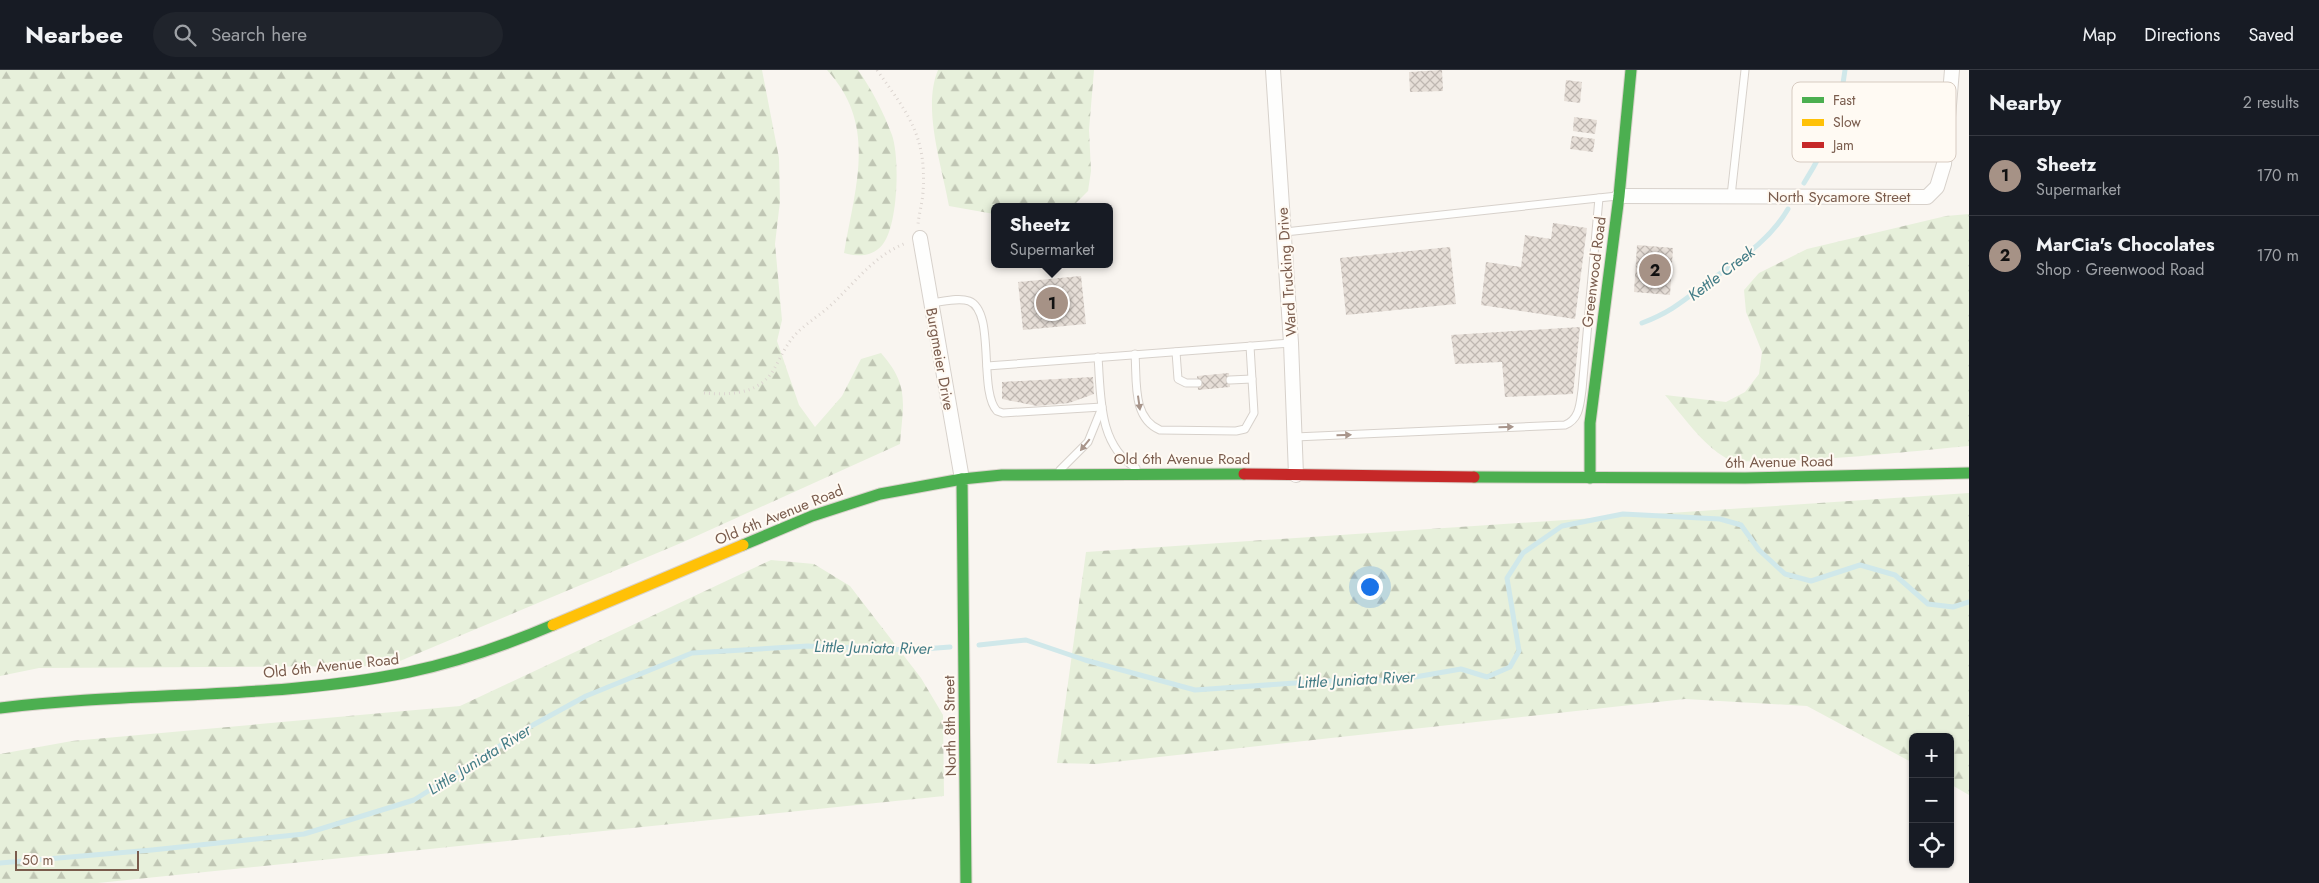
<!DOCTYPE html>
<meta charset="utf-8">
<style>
body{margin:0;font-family:Jost,sans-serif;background:#20242c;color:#f1f3f6}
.controls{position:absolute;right:15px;bottom:15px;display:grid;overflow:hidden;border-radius:8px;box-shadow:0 1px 4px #0004}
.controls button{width:45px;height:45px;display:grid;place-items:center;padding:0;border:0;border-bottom:1px solid #363941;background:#171b24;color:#f1f3f6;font:25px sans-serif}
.scale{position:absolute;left:15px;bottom:12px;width:124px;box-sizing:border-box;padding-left:5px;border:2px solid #7a5c4d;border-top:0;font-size:14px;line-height:18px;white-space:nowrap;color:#7a5c4d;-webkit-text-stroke:4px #fffaf3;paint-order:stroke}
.you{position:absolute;left:1369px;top:516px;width:18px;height:18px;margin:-12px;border:4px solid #fff;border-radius:50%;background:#1a73e8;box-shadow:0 0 0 8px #1a73e833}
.badge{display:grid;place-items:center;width:32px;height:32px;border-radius:50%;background:#a69286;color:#111;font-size:16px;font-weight:700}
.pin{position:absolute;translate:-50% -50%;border:2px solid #fff;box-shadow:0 1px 5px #0006}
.popup{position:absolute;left:991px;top:133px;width:122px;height:65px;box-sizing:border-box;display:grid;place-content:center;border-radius:8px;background:#171b24;filter:drop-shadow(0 1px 4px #0005);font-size:16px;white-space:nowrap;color:#9ea1a6}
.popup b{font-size:19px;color:#f1f3f6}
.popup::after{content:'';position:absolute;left:50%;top:100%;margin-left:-10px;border:10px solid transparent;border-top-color:#171b24}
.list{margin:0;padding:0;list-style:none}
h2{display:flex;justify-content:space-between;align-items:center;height:65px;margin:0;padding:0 20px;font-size:21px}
h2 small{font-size:16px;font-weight:400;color:#9ea1a6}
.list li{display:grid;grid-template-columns:32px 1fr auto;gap:15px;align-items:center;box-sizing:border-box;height:80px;padding:0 20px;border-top:1px solid #363941}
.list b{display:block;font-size:19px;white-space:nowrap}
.list p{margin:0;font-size:16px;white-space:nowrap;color:#9ea1a6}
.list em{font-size:16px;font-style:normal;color:#9ea1a6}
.icon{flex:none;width:28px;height:28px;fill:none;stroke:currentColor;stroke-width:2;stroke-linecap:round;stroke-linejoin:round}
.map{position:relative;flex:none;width:1969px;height:813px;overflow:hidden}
header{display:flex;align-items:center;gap:30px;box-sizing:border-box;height:70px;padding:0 25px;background:#171b24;border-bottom:1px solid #363941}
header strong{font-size:24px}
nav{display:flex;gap:28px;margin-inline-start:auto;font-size:18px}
.search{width:350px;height:45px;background:#20242c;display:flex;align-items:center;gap:12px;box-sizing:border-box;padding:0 18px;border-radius:28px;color:#9ea1a6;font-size:19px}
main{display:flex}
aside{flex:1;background:#171b24}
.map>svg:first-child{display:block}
.forest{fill:url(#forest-firs)}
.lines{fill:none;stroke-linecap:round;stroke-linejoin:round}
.stream{stroke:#d0e8ea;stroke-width:5}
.building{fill:url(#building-cross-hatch)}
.lane-casing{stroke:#d7d1cb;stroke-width:9}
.street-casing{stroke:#d7d1cb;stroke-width:16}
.fast-casing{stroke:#d9d2cb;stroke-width:13}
.slow-casing{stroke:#d9d2cb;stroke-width:13}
.jam-casing{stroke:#d9d2cb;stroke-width:13}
.path{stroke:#dcd5d0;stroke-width:3;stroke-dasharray:1 4;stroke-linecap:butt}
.lane{stroke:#fefefd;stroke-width:7}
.street{stroke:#fefefd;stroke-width:14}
.fast{stroke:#4caf50;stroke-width:11}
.slow{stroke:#ffc107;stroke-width:11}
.jam{stroke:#c62828;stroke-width:11}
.oneway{fill:#a8958b}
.labels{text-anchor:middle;stroke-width:4;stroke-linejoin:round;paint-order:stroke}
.street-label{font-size:15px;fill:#7a5c4d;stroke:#fffaf3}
.water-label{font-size:16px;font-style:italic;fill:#437c86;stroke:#fffaf3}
.key{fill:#fffaf3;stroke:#d7cbc1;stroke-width:1}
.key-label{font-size:14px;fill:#7a5c4d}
</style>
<header>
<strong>Nearbee</strong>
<div class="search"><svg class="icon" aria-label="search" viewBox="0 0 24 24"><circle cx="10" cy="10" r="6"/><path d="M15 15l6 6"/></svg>Search here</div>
<nav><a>Map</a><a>Directions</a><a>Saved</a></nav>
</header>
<main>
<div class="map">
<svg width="1969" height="813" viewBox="0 0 1969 813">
<defs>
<pattern id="forest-firs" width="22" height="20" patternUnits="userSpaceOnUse" patternTransform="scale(1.25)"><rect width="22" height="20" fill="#e7f0db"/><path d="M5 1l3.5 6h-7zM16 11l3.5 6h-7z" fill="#c0c6b4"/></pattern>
<pattern id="building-cross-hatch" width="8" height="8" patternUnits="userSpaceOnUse" patternTransform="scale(1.25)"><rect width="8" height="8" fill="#e6ded7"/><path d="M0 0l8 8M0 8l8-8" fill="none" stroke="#bfb7b1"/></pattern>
</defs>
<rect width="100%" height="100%" fill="#f9f5f0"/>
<g class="forest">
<path d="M0,0H762L779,88L780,131L775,174L782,250L777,271L799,335L815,357L842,326L861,289L881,283C910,316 903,333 900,374L681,473L388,596L39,598L0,606Z"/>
<path d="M827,0H858C872,20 883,41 892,65C900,88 898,155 883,174C873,187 858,187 844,183C855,117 878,55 827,0Z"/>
<path d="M938,0H1094L1089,60L1091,101L1088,121L1072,137H994V144L949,136C942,96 922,38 938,0Z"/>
<path d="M1969,144V376C1933,379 1746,400 1726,388C1703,375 1682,345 1665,325L1726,332L1745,322L1759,304L1762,282L1746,242L1744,220L1759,203L1807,179L1946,146Z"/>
<path d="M1969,423V725L1950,714V667H1913V693L1807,636L1685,629L1096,694L1057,693L1086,482Z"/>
<path d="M771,490L814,494L850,516L921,608L943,645L944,726L98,813H0V684L72,671L460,636Z"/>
</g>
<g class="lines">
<g class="stream">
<path d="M1804,113C1829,73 1839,47 1845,0"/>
<path d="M1642,253C1671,242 1683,231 1707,213C1737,191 1769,172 1788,139"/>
<path d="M979,575L1026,570L1085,590L1195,620L1324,611L1398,610L1461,599L1487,607L1510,597L1519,581L1507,508L1523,483L1562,456L1623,444L1720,449L1741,455L1759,480L1785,504L1811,511L1860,495L1895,505L1928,534L1953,537L1969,532"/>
<path d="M0,793L152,780L304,764L414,730L533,655L586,626L692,583L808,576L910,580L950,577"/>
</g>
</g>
<g class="building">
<path d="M1442,0L1443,21L1410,22L1409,2Z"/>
<path d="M1566,10L1582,12L1580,33L1564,31Z"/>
<path d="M1574,47L1597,50L1595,64L1573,61Z"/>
<path d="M1572,66L1595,69L1593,82L1570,79Z"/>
<path d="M1553,153L1587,158L1575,249L1481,235L1486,192L1521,197L1525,165L1551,169Z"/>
<path d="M1637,175L1673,178L1670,225L1634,222Z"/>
<path d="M1450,177L1456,234L1346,245L1340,188Z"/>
<path d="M1081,206L1086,254L1023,260L1018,212Z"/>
<path d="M1580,257L1573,324L1505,327L1502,292L1455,294L1451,265Z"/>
<path d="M1229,303L1230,317L1198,320L1197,306Z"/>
<path d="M1093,307L1094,324L1069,333L1037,336L1002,329V312Z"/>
</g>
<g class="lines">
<g class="lane-casing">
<g id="lane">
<path d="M1731,126L1745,0"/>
<path d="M1285,162L1617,126"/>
<path d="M931,233C942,232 958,227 969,231C996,241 978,321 997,341L1003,343L1102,337"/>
<path d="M1176,282L1178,309L1186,313H1198"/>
<path d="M1135,284C1137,312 1132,348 1160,360L1236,361L1245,359L1254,343L1250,276"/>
<path d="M1098,287C1101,326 1098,375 1136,398"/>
<path d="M987,296L1291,273"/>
<path d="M1230,310L1252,309"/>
<path d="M1295,367L1565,355C1580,349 1580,333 1582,320L1599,128"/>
<path d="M1060,400L1088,372L1101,340"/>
</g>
</g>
<g class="street-casing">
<g id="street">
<path d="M1273,0L1291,273L1296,405"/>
<path d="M1619,126L1927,127L1937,117L1944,94L1952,0"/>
<path d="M920,168L962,409"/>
</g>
</g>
<g class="fast-casing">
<g id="fast">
<path d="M1474,407L1745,408L1969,403"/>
<path d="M1590,408V353L1619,126L1631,0"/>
<path d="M743,475L812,446L880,424L962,409"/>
<path d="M0,638C135,621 275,630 409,602C458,592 506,575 553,555"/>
<path d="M966,813L962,409L1002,405L1244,404"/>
</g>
</g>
<g class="slow-casing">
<path id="slow" d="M553,555L743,475"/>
</g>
<g class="jam-casing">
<path id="jam" d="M1244,404L1474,407"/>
</g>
<g class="path">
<path d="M877,0C908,44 927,66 923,123C922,134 919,144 918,154"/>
<path d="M704,323C729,325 757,325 773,301C780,289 785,276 795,265C805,254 819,246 830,236C855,213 873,186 906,173"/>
</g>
<use href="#lane" class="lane"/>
<use href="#street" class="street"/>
<use href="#fast" class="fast"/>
<use href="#slow" class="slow"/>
<use href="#jam" class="jam"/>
</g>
<defs><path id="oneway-solid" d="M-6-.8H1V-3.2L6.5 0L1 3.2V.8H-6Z" transform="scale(1.25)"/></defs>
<g class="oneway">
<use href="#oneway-solid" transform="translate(1139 333) rotate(82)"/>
<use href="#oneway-solid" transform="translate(1506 357) rotate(-2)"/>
<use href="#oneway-solid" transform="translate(1344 365) rotate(-2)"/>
<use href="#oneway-solid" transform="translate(1085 375) rotate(129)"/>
</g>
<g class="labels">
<g class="street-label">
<text x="1839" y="132">North Sycamore Street</text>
<text transform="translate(1287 202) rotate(-94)" y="5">Ward Trucking Drive</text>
<text transform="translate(1594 202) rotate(-83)" y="5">Greenwood Road</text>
<text transform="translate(940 289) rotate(80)" y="5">Burgmeier Drive</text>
<text x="1182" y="394">Old 6th Avenue Road</text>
<text transform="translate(1779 392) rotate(-1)" y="5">6th Avenue Road</text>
<text transform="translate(779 445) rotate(-22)" y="5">Old 6th Avenue Road</text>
<text transform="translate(331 596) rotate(-6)" y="5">Old 6th Avenue Road</text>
<text transform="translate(950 656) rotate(-91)" y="5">North 8th Street</text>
</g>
<g class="water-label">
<text transform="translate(1721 203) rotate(-37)" y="6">Kettle Creek</text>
<text transform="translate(873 577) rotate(1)" y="6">Little Juniata River</text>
<text transform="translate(1356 609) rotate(-3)" y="6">Little Juniata River</text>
<text transform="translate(479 689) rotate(-32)" y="6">Little Juniata River</text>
</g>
</g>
<rect x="1792" y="12" width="164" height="80" rx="8" class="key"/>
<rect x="1802" y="27" width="22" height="6" fill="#4caf50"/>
<rect x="1802" y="49" width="22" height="7" fill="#ffc107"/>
<rect x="1802" y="72" width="22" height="6" fill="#c62828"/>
<g class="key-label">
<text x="1833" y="35">Fast</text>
<text x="1833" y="57">Slow</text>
<text x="1833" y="80">Jam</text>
</g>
</svg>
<div class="controls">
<button>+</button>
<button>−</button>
<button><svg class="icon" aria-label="locate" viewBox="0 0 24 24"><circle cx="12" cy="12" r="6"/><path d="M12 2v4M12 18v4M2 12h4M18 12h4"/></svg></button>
</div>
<div class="scale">50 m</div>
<div class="you"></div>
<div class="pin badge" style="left:1052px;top:233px">1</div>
<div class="popup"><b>Sheetz</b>Supermarket</div>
<div class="pin badge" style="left:1655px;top:200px">2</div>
</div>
<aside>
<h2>Nearby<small>2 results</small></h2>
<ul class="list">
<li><span class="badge">1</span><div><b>Sheetz</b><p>Supermarket</p></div><em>170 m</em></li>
<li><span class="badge">2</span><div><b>MarCia's Chocolates</b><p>Shop · Greenwood Road</p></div><em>170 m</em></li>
</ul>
</aside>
</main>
